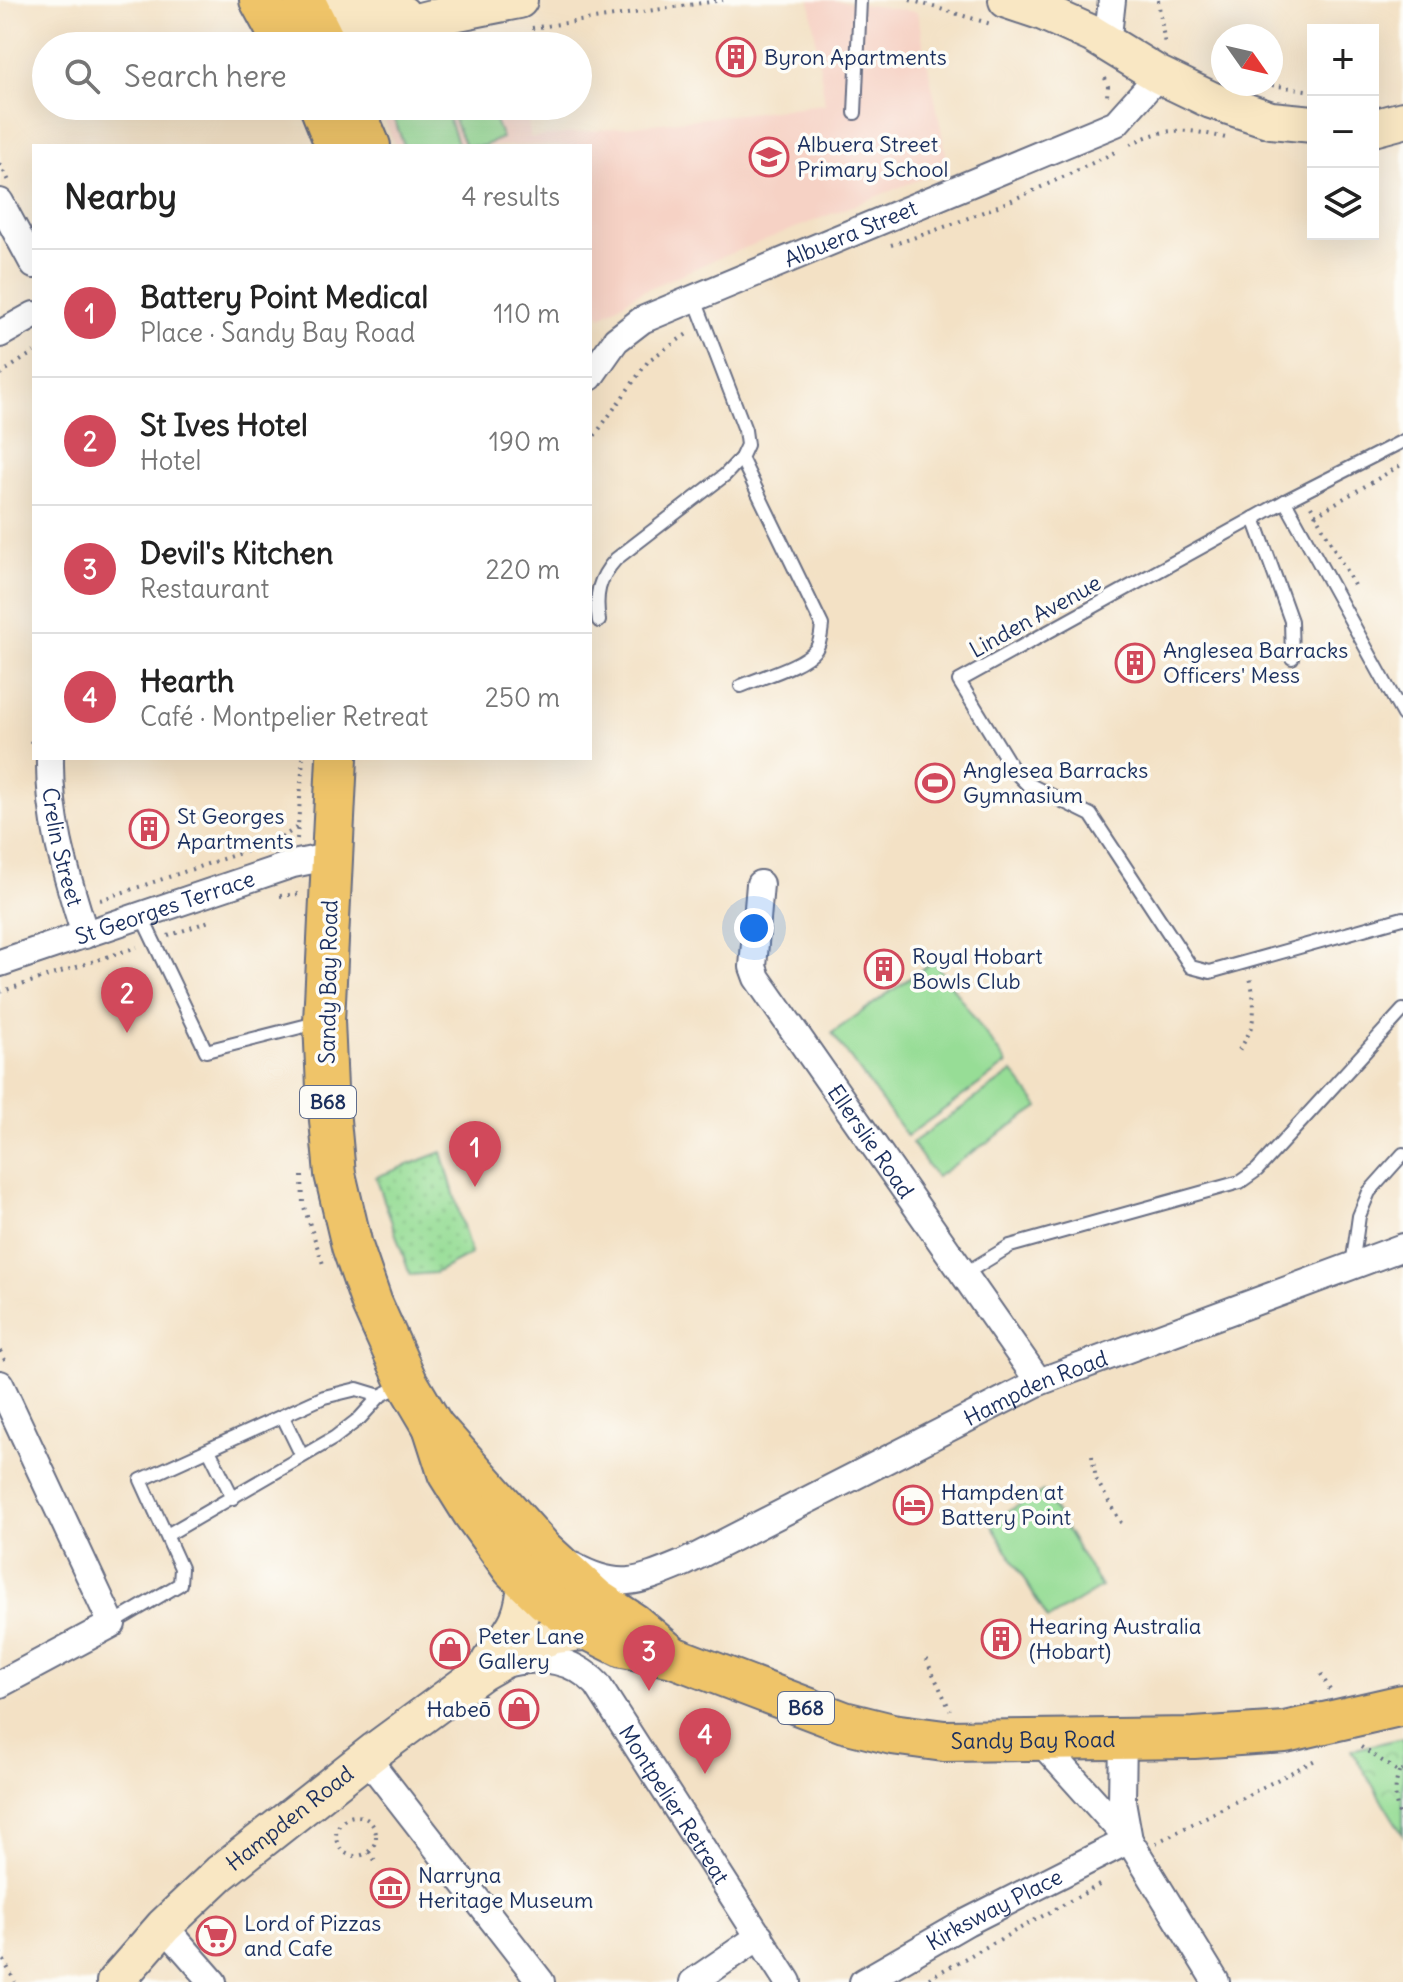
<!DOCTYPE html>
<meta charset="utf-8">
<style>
body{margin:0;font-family:Delius,sans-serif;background:#f2f2f2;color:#222}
.controls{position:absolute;right:24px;top:24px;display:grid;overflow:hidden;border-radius:0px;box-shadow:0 8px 32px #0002}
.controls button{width:72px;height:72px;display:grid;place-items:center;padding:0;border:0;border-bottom:2px solid #e0e0e0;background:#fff;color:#222;font:40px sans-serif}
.compass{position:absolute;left:1211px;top:24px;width:72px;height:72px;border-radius:50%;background:#fff;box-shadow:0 8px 32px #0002;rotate:124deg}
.you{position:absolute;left:754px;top:928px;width:28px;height:28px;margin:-20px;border:6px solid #fff;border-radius:50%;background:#1a73e8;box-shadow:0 0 0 12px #1a73e833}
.badge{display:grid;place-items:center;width:52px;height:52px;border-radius:50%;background:#d1495b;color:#fff;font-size:26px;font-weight:700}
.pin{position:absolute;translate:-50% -66px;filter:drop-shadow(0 2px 4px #0008)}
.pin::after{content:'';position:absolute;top:42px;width:28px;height:24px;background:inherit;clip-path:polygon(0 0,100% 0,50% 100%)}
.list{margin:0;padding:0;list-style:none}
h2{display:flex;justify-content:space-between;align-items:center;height:104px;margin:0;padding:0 32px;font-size:34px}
h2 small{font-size:26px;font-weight:400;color:#767676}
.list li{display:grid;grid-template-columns:52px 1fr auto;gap:24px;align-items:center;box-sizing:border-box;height:128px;padding:0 32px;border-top:2px solid #e0e0e0}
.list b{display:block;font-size:30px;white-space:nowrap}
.list p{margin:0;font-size:26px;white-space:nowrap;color:#767676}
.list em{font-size:26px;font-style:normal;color:#767676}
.icon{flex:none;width:44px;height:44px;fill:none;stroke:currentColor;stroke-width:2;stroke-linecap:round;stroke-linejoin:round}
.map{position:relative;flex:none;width:1403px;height:1982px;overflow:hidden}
.search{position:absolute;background:#fff;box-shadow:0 8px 32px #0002;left:32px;top:32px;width:560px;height:88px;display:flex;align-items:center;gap:20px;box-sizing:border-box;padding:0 28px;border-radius:44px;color:#767676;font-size:30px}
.panel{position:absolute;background:#fff;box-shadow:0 8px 32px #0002;left:32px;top:144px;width:560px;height:616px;border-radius:0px}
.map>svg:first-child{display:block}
.built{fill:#f6d2c5}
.grass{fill:url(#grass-dots);stroke:#59867a;stroke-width:2}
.park{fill:url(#park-crowns);stroke:#59867a;stroke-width:2}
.pitch{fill:#97dd96;stroke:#59867a;stroke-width:2}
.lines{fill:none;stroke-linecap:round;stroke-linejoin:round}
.lane-casing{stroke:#676d82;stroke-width:16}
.street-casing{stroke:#676d82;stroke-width:30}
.secondary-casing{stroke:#676d82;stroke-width:40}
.primary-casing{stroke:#676d82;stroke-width:44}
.path{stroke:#676d82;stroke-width:4;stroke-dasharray:2 6;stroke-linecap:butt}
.lane{stroke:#fff;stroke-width:12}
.street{stroke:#fff;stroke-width:26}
.secondary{stroke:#f9e7c3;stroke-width:36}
.primary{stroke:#efc469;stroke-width:40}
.labels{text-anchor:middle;stroke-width:7;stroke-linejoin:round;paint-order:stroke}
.shield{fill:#fdfcf7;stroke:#5f6c8c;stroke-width:2}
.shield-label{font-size:20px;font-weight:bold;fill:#1b2f5e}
.poi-label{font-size:22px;fill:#1b2f5e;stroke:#fdfcf7;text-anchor:start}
.street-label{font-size:22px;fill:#1b2f5e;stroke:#fdfcf7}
</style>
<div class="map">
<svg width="1403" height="1982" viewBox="0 0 1403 1982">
<defs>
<pattern id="grass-dots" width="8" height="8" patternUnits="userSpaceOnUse" patternTransform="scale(2)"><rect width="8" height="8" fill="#97dd96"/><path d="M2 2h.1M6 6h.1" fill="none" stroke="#82be84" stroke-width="1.8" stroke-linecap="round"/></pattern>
<pattern id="park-crowns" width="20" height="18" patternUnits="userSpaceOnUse" patternTransform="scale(2)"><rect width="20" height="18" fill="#97dd96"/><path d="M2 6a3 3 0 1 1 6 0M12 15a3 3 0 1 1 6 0" fill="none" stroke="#82be84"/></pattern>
</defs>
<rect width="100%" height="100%" fill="#fdfcf7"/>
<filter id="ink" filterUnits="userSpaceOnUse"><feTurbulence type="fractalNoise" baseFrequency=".0125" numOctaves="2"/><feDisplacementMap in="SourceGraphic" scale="16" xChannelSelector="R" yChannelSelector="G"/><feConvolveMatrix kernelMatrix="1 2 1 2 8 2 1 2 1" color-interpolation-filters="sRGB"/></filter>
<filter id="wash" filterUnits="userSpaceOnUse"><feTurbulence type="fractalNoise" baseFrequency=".006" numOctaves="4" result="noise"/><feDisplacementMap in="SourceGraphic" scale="32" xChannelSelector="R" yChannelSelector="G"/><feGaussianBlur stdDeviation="1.8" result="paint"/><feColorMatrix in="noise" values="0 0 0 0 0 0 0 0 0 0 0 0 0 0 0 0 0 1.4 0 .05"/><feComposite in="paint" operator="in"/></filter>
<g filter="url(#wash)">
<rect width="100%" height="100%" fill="#f3e1c5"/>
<path class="built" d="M810,0H833L917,12L949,168L709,262L636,294L601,317L590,297V146H395L380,106H525L531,138L825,104Z"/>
<path class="grass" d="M442,1152L471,1254L435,1273L410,1275L376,1177Z"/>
<path class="park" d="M1403,1738V1835L1351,1750Z"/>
<g class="pitch">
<path d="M390,106H444L458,146H404Z"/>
<path d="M448,106H489L502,138L483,146H465Z"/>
<path d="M934,961L1007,1064L907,1136L832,1033Z"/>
<path d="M1013,1072L1039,1107L936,1177L912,1143Z"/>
<path d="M1043,1491L1101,1587L1048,1619L990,1522Z"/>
</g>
</g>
<g filter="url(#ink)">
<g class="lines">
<g class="lane-casing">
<g id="lane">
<path d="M855,113L860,0"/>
<path d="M1403,441L1285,501L959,681L1014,771L1026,783L1091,815L1191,967L1210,972L1403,918"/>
<path d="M741,458L822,625C821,633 821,642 816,649C803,666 761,677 741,686"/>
<path d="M1285,501L1403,715"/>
<path d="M1254,518L1291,621L1292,658"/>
<path d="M599,621C595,595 598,579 616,559L725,475L741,458L747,445L745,430L694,297"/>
<path d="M141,915L206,1051L320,1022"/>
<path d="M1352,1266L1359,1216L1369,1192L1403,1154"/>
<path d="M964,1274L1010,1246L1240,1182L1257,1170L1403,1010"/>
<path d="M283,1417L302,1456"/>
<path d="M209,1450L233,1498"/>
<path d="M167,1535L334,1438L360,1418L380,1396"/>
<path d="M112,1624L180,1584L181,1568L141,1480L324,1397L357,1389L380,1396L403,1384"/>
</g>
</g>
<g class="street-casing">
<g id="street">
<path d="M1107,44L1112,0"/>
<path d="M0,202L34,265"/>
<path d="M0,334L34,315"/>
<path id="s1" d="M590,377L616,340L642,320L1116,123L1159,75"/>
<path id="s2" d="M50,758C49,823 66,873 85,935"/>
<path id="s3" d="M760,884L753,967L757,978L1039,1382"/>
<path id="s4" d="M0,963L293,864L332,856"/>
<path d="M0,1384L112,1624L0,1684"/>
<path id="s5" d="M573,1566C619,1591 638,1582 684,1563L1039,1382L1403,1247"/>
<path id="s6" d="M509,1663C543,1656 571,1658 597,1684L788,1982"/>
<path d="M1123,1737L1122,1801L1129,1840"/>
<path d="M1039,1740L1129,1840L1216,1982"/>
<path d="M366,1757L541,1982"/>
<path d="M164,1926L213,1982"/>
<path d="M693,1982L760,1936"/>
<path id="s7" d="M863,1982L967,1922L1129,1840"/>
</g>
</g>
<g class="secondary-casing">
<g id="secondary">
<path d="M321,0C342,16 377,14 402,14"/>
<path d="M1007,0L1043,12L1092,34L1159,75L1211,100L1271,120L1313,124"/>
<path d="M327,45L443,15L519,0"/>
<path d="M1373,128L1403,120"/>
<path d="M490,1661C513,1630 524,1621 526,1581"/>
<path id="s8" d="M115,1982L164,1926L220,1873L376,1750L482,1672L535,1642L555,1635L591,1631"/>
</g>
</g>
<g class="primary-casing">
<g id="primary">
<path d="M260,0L285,46"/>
<path d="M304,0L327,46"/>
<path d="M320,106L336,146"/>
<path d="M353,106L370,146"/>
<path d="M337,758L324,1021L327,1088L335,1174L352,1246L372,1304L407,1382L433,1426L544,1551L596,1599L634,1624L667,1652"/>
<path id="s9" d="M433,1426L448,1473L473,1513L513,1569L545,1600L591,1631L623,1647L673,1657L844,1722L892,1734L944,1741L1194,1738L1285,1732L1403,1705"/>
</g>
</g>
<g class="path">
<path d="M910,0L991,24"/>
<path d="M1158,0L1165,45"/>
<path d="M532,28L723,0"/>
<path d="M1105,78L1108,86L1107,96"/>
<path d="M1264,84L1313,91"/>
<path d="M1130,144C1170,125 1188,129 1230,139"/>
<path d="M0,164L9,181"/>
<path d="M891,245C969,221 1042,188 1115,152"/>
<path d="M0,374L34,352"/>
<path d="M590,442L649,360L690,332"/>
<path d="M1311,506L1356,589"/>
<path d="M1315,515L1403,464"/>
<path d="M31,743L34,731"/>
<path d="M297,839L303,758"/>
<path d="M280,896L298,894"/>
<path d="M100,900L276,841L298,827"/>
<path d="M168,936L212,920"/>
<path d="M0,992L137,947"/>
<path d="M1239,1050C1257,1025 1256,1006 1250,977"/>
<path d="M302,1176L303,1204L323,1264"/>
<path d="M0,1351L5,1360"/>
<path d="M1092,1456L1096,1479L1124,1528"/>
<path d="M926,1659L950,1710"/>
<path d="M1321,1674L1330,1690"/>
<path d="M1361,1747L1399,1772L1403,1771"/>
<path d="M1399,1772C1393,1789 1395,1809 1403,1824"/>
<circle cx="356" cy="1836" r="20"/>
<path d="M1156,1843L1319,1758"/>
<path d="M369,1852L376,1862"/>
<path d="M0,1953L15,1982"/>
<path d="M922,1982L1101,1884"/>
</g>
<use href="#lane" class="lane"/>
<use href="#street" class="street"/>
<use href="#secondary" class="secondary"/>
<use href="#primary" class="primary"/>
</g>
</g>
<defs>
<g id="building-ring" transform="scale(2)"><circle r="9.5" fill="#fdfcf7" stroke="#d1495b" stroke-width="1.5"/><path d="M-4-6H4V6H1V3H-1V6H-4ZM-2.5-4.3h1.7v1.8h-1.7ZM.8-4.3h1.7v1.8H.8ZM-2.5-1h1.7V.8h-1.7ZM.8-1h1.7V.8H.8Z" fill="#d1495b"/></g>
<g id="school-ring" transform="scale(2)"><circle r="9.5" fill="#fdfcf7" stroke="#d1495b" stroke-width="1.5"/><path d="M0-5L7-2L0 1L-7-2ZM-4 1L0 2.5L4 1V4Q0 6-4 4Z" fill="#d1495b"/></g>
<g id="stadium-ring" transform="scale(2)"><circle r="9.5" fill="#fdfcf7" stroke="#d1495b" stroke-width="1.5"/><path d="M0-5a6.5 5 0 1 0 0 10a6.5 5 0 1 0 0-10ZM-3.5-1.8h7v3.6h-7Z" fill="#d1495b"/></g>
<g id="hotel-ring" transform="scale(2)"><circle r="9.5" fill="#fdfcf7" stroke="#d1495b" stroke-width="1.5"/><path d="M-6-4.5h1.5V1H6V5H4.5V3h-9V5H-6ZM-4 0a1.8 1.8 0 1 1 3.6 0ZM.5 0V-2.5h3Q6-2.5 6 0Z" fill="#d1495b"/></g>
<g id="shop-ring" transform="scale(2)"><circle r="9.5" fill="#fdfcf7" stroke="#d1495b" stroke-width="1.5"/><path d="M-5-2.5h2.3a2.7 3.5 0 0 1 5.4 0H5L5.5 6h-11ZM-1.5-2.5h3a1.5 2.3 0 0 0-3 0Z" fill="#d1495b"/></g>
<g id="museum-ring" transform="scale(2)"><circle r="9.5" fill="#fdfcf7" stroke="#d1495b" stroke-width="1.5"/><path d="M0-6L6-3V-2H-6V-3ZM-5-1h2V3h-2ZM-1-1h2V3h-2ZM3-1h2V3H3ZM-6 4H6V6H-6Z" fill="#d1495b"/></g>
<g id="supermarket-ring" transform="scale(2)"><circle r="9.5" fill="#fdfcf7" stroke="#d1495b" stroke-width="1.5"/><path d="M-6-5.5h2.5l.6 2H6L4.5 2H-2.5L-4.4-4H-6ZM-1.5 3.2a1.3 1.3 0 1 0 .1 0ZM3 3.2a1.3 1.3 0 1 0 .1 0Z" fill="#d1495b"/></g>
</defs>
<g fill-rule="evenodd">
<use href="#building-ring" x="736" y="57"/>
<use href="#school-ring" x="769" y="157"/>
<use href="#building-ring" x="1135" y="663"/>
<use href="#stadium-ring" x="935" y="783"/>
<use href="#building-ring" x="149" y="829"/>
<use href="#building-ring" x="884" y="969"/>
<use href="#hotel-ring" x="913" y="1505"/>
<use href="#building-ring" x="1001" y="1639"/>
<use href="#shop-ring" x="450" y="1649"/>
<use href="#shop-ring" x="519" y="1709"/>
<use href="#museum-ring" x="390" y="1888"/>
<use href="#supermarket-ring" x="216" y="1936"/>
</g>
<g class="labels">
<g class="shield">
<rect x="300" y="1086" width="56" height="32" rx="6"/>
<rect x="778" y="1692" width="56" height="32" rx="6"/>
</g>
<g class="shield-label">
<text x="328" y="1109">B68</text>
<text x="806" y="1715">B68</text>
</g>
<g class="poi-label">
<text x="764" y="65">Byron Apartments</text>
<text x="797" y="152">Albuera Street<tspan x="797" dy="25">Primary School</tspan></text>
<text x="1163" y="658">Anglesea Barracks<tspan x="1163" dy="25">Officers' Mess</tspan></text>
<text x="963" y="778">Anglesea Barracks<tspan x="963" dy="25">Gymnasium</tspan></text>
<text x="177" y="824">St Georges<tspan x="177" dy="25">Apartments</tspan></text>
<text x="912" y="964">Royal Hobart<tspan x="912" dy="25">Bowls Club</tspan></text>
<text x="941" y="1500">Hampden at<tspan x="941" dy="25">Battery Point</tspan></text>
<text x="1029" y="1634">Hearing Australia<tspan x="1029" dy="25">(Hobart)</tspan></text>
<text x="478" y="1644">Peter Lane<tspan x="478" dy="25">Gallery</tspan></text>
<text x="491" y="1717" text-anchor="end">Habeō</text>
<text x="418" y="1883">Narryna<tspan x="418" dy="25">Heritage Museum</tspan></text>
<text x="244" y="1931">Lord of Pizzas<tspan x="244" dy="25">and Cafe</tspan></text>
</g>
<g class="street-label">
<text dy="8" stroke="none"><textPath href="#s1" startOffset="304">Albuera Street</textPath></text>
<text transform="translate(1035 616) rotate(-29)" y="8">Linden Avenue</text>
<text dy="8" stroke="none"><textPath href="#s2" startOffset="90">Crelin Street</textPath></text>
<text dy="8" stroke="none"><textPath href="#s4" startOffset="174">St Georges Terrace</textPath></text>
<text transform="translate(328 982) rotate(-89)" y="8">Sandy Bay Road</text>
<text dy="8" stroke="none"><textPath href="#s3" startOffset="294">Ellerslie Road</textPath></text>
<text dy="8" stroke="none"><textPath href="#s5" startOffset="510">Hampden Road</textPath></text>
<text dy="8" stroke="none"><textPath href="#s9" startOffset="726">Sandy Bay Road</textPath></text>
<text dy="8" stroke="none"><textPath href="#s6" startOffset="238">Montpelier Retreat</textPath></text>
<text dy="8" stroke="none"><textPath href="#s8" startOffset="240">Hampden Road</textPath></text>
<text dy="8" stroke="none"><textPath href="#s7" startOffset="150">Kirksway Place</textPath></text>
</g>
</g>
</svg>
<div class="controls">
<button>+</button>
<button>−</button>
<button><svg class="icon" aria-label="layers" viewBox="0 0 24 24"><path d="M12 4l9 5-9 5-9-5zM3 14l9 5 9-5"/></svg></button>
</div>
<svg class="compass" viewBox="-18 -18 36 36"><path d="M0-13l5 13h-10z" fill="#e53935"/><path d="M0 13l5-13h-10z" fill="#767676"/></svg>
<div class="you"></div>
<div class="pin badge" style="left:475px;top:1187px">1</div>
<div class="pin badge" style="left:127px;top:1033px">2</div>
<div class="pin badge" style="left:649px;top:1691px">3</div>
<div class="pin badge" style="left:705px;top:1774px">4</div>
<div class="search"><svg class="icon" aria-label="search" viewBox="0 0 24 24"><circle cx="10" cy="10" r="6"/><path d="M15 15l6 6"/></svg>Search here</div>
<section class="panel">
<h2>Nearby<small>4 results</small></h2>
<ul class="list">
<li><span class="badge">1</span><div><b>Battery Point Medical</b><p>Place · Sandy Bay Road</p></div><em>110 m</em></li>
<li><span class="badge">2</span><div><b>St Ives Hotel</b><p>Hotel</p></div><em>190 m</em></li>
<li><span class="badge">3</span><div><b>Devil's Kitchen</b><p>Restaurant</p></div><em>220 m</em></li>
<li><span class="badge">4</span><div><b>Hearth</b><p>Café · Montpelier Retreat</p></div><em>250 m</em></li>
</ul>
</section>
</div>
